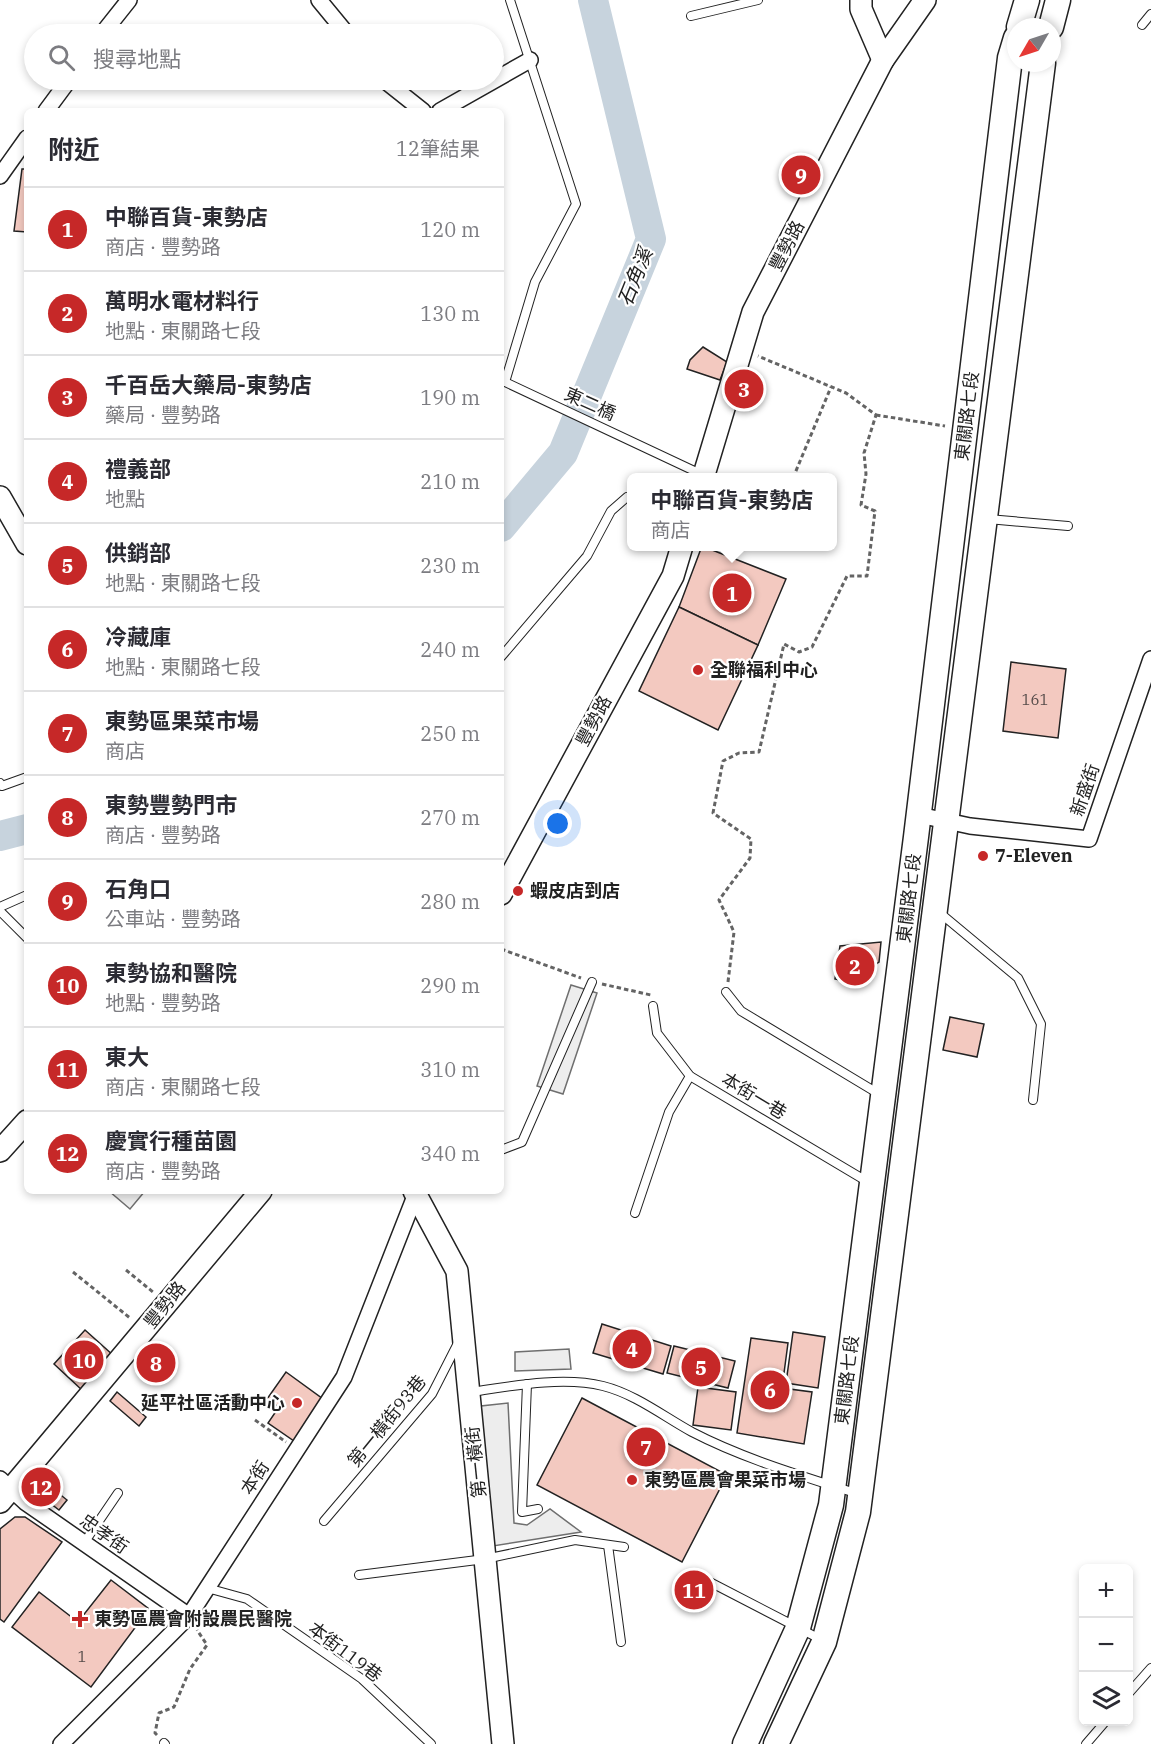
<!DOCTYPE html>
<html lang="zh-TW">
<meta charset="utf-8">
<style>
body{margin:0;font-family:"IBM Plex Serif","Noto Sans TC",serif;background:#f2f2f3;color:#2b2b33}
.controls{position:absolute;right:18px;bottom:18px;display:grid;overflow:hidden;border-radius:9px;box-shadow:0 3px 9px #0003}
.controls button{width:54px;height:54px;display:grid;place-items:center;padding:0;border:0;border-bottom:2px solid #e1e1e2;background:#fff;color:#2b2b33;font:30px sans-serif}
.compass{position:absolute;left:1007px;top:18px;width:54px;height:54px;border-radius:50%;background:#fff;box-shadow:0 3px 9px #0003;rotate:231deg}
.you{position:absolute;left:558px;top:824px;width:21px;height:21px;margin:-15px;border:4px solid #fff;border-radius:50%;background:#1a73e8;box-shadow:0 0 0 9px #1a73e833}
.badge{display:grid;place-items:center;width:39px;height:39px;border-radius:50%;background:#c62828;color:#fff;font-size:20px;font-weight:700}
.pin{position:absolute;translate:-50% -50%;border:3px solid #fff;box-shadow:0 2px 6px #0006}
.popup{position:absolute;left:627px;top:473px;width:210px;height:78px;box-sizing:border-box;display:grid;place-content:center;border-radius:9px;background:#fff;filter:drop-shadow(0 2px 4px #0005);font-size:20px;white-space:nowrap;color:#7c7c81}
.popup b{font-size:22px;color:#2b2b33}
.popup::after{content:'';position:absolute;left:50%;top:100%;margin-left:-12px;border:12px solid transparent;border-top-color:#fff}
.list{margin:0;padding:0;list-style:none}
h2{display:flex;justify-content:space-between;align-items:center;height:78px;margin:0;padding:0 24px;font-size:26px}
h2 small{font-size:20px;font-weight:400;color:#7c7c81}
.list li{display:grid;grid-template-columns:39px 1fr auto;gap:18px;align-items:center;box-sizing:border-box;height:84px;padding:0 24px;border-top:2px solid #e1e1e2}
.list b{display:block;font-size:22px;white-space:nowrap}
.list p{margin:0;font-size:20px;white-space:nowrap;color:#7c7c81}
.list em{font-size:20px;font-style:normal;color:#7c7c81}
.icon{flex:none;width:33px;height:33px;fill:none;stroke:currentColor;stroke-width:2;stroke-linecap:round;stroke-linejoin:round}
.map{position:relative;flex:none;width:1151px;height:1744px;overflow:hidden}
.search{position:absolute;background:#fff;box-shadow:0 3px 9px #0003;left:24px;top:24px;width:480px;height:66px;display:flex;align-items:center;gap:15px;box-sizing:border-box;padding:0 21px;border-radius:33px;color:#7c7c81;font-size:22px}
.panel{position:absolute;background:#fff;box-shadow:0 3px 9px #0003;left:24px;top:108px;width:480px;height:1086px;border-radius:9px}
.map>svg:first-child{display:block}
.parking{fill:#ededed;stroke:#6f6f6f;stroke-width:1.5}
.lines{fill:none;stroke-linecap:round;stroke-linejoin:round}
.river{stroke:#c7d3dd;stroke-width:30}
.building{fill:#f3c9c0;stroke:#222;stroke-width:1.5}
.lane-casing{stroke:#222;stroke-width:10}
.street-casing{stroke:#222;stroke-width:18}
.secondary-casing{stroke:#222;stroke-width:24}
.primary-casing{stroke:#222;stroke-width:27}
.path{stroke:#646464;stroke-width:3;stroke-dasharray:4.5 3;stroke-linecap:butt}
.lane{stroke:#fff;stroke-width:8}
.street{stroke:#fff;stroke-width:15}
.secondary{stroke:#fff;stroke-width:21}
.primary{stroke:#fff;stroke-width:24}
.poi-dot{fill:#c62828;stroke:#fff;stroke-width:2}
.labels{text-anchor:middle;stroke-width:4.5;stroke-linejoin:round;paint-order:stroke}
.number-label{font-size:15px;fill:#564c4a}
.street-label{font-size:18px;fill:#222;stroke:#fff}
.poi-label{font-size:18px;font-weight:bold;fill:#222;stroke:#fff;text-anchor:start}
.water-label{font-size:20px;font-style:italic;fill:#222;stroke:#fff}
</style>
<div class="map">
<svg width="1151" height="1744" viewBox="0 0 1151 1744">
<rect width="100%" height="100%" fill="#fff"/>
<g class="parking">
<path d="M571,985L597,993L563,1094L537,1086Z"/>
<path d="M109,1191H145L130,1209Z"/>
<path d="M569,1349L571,1369L515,1371V1352Z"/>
<path d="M508,1403L514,1523L527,1525L550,1509L581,1532L493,1546L481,1406Z"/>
</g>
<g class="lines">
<g class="river">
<path d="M501,527L563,453L651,239L593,0"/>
<path d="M0,836L27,829"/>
</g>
</g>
<g class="building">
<path d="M462,27L466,34H447Z"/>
<path d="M22,169H27V232L14,231Z"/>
<path d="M703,347L727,362L720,380L687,369L690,360Z"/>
<path d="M702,546L786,579L758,645L679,607Z"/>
<path d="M679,607L758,645L718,730L639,691Z"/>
<path d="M1011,662L1066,669L1058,738L1003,731Z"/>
<path d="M881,942L879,962L867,970L863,985L835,979L840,946Z"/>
<path d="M950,1017L984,1024L977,1057L943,1050Z"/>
<path d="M602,1324L671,1346L663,1374L593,1353Z"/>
<path d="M85,1330L114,1356L83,1391L54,1364Z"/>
<path d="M793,1332L825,1337L818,1388L786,1383Z"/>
<path d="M751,1338L788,1343L782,1388L812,1392L804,1444L737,1433Z"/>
<path d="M674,1346L735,1361L728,1388L667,1373Z"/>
<path d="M286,1372L323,1399L294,1441L268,1423L279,1407L267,1399Z"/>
<path d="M698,1387L736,1392L731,1430L693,1425Z"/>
<path d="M117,1392L146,1417L139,1426L110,1401Z"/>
<path d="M582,1398L727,1475L682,1562L537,1485Z"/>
<path d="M42,1480L67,1500L59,1510L33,1490Z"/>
<path d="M15,1517H25L62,1542L4,1622L0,1619V1529Z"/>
<path d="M111,1580L149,1609L91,1687L12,1627L39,1592L78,1622Z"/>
</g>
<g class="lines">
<g class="lane-casing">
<g id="lane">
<path d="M510,0L576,204L535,282L505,382L703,475"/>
<path d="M691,16L758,0"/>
<path d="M1142,25L1151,14"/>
<path d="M988,519L1068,526"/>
<path d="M501,657L587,556L611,511L627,497"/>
<path d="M0,783L2,786L27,777"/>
<path d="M0,907L27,895"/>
<path d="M0,911L27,938"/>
<path d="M940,913L1018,978L1041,1024L1033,1100"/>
<path d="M726,992L741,1011L879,1094"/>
<path d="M653,1006L657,1033L690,1076L868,1182"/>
<path d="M501,1150L522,1142L592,982"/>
<path d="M635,1213L669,1112L690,1076"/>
<path d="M527,1384L522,1512L538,1509"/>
<path d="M471,1392C511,1386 563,1376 603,1386C635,1394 663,1416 692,1432C744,1459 803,1476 858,1494"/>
<path d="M324,1521L432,1394L458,1343"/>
<path d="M84,1543L118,1493"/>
<path d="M608,1545L621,1642"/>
<path d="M359,1575L485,1559L575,1540L624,1547"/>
<path d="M702,1578L820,1639"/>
<path d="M207,1588L247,1599L362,1679L431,1744"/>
<path d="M1128,1694L1151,1668"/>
<path d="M164,1743L165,1744"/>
<path d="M1086,1744L1105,1722"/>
</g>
</g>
<g class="street-casing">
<g id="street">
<path d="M319,0L347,34"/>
<path d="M102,34L129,0"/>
<path d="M384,80L423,111"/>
<path d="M46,111L69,80"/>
<path d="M440,111L530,60"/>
<path d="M0,176L27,138"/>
<path d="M919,815L970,826L1089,839L1151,659"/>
<path d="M0,1479L25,1502L189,1616"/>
<path d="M61,1744L189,1616L344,1377L417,1191"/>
</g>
</g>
<g class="secondary-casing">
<g id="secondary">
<path d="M861,0V9L883,60"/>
<path d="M703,478L753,312L883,60L925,0"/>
<path d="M0,497L27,544"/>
<path d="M501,894L673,576L682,546"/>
<path d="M0,1151L27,1121"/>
<path d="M414,1191L457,1271L503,1744"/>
<path d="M0,1502L261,1191"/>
</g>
</g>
<g class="primary-casing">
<g id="primary">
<path d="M1019,27L1027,0"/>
<path d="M1051,27L1058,0"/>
<path d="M745,1744L798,1628L831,1505L916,837L1010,58L1016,38"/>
<path d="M776,1744L824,1642L858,1512L1043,63"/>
</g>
</g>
<g class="path">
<path d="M876,415L945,426"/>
<path d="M793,478L831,387"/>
<path d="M501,949L581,978"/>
<path d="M728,982L734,932L719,900L750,858L751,839L713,813L723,761L739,753L759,752L784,644L799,652L812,647L847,576H867L875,511L861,505L866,474L864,453L876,415L846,393L758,356"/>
<path d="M602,984L651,995"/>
<path d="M126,1270L153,1292"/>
<path d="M73,1272L130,1318"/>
<path d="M255,1420L286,1442"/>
<path d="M157,1735L155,1733L159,1713L174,1707L190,1669L207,1645L197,1630"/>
</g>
<use href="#lane" class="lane"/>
<use href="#street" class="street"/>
<use href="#secondary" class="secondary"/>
<use href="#primary" class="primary"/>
</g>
<g class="poi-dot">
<circle cx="698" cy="670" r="6"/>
<circle cx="983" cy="856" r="6"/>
<circle cx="518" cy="891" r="6"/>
<circle cx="297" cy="1403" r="6"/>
<circle cx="632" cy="1480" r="6"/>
<path d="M77 1610h6v6h6v6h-6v6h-6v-6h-6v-6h6z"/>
</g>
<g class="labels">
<g class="number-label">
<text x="1035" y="705">161</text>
<text x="82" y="1662">1</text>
</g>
<g class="street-label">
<text transform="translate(787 246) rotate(-63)" y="6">豐勢路</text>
<text transform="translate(590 404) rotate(24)" y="6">東二橋</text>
<text transform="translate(967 416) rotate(-83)" y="6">東關路七段</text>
<text transform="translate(594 721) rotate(-62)" y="6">豐勢路</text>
<text transform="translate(1085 790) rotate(-71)" y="6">新盛街</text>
<text transform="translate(909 898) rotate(-83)" y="6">東關路七段</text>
<text transform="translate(754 1096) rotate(31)" y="6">本街一巷</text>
<text transform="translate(165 1305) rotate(-51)" y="6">豐勢路</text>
<text transform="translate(847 1380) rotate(-83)" y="6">東關路七段</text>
<text transform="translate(387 1421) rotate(-51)" y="6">第一橫街93巷</text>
<text transform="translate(476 1462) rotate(-96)" y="6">第一橫街</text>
<text transform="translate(255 1478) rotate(-57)" y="6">本街</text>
<text transform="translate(104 1534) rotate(35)" y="6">忠孝街</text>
<text transform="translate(345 1652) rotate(37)" y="6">本街119巷</text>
</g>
<g class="poi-label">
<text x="710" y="676">全聯福利中心</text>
<text x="995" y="862">7-Eleven</text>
<text x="530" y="897">蝦皮店到店</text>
<text x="285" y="1409" text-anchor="end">延平社區活動中心</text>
<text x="644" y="1486">東勢區農會果菜市場</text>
<text x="94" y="1625">東勢區農會附設農民醫院</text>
</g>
<g class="water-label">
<text transform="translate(635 277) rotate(-68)" y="7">石角溪</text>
</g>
</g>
</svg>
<div class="controls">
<button>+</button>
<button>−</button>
<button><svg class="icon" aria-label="layers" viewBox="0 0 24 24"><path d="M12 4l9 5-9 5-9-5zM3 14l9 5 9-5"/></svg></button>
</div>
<svg class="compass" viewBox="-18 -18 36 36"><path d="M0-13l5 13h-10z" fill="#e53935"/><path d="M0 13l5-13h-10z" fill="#7c7c81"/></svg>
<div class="you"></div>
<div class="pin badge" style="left:732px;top:593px">1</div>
<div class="popup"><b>中聯百貨-東勢店</b>商店</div>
<div class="pin badge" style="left:855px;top:966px">2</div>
<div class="pin badge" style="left:744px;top:389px">3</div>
<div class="pin badge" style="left:632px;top:1349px">4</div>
<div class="pin badge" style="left:701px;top:1367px">5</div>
<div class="pin badge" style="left:770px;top:1390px">6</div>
<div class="pin badge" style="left:646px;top:1447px">7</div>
<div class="pin badge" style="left:156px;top:1363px">8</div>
<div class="pin badge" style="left:801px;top:175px">9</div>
<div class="pin badge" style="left:84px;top:1360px">10</div>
<div class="pin badge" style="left:694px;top:1590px">11</div>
<div class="pin badge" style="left:41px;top:1487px">12</div>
<div class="search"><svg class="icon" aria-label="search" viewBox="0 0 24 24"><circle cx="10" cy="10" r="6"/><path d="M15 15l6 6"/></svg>搜尋地點</div>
<section class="panel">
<h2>附近<small>12筆結果</small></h2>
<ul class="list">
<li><span class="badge">1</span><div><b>中聯百貨-東勢店</b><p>商店 · 豐勢路</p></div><em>120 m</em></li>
<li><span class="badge">2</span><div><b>萬明水電材料行</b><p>地點 · 東關路七段</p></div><em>130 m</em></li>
<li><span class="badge">3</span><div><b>千百岳大藥局-東勢店</b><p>藥局 · 豐勢路</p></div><em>190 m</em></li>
<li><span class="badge">4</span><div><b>禮義部</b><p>地點</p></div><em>210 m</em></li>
<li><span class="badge">5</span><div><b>供銷部</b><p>地點 · 東關路七段</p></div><em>230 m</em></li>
<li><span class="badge">6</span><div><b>冷藏庫</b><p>地點 · 東關路七段</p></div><em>240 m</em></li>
<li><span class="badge">7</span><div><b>東勢區果菜市場</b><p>商店</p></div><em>250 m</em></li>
<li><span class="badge">8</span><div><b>東勢豐勢門市</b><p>商店 · 豐勢路</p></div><em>270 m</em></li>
<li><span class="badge">9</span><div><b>石角口</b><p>公車站 · 豐勢路</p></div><em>280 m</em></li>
<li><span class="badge">10</span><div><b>東勢協和醫院</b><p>地點 · 豐勢路</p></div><em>290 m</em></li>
<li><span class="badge">11</span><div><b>東大</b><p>商店 · 東關路七段</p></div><em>310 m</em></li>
<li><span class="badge">12</span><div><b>慶實行種苗園</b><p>商店 · 豐勢路</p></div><em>340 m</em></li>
</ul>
</section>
</div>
